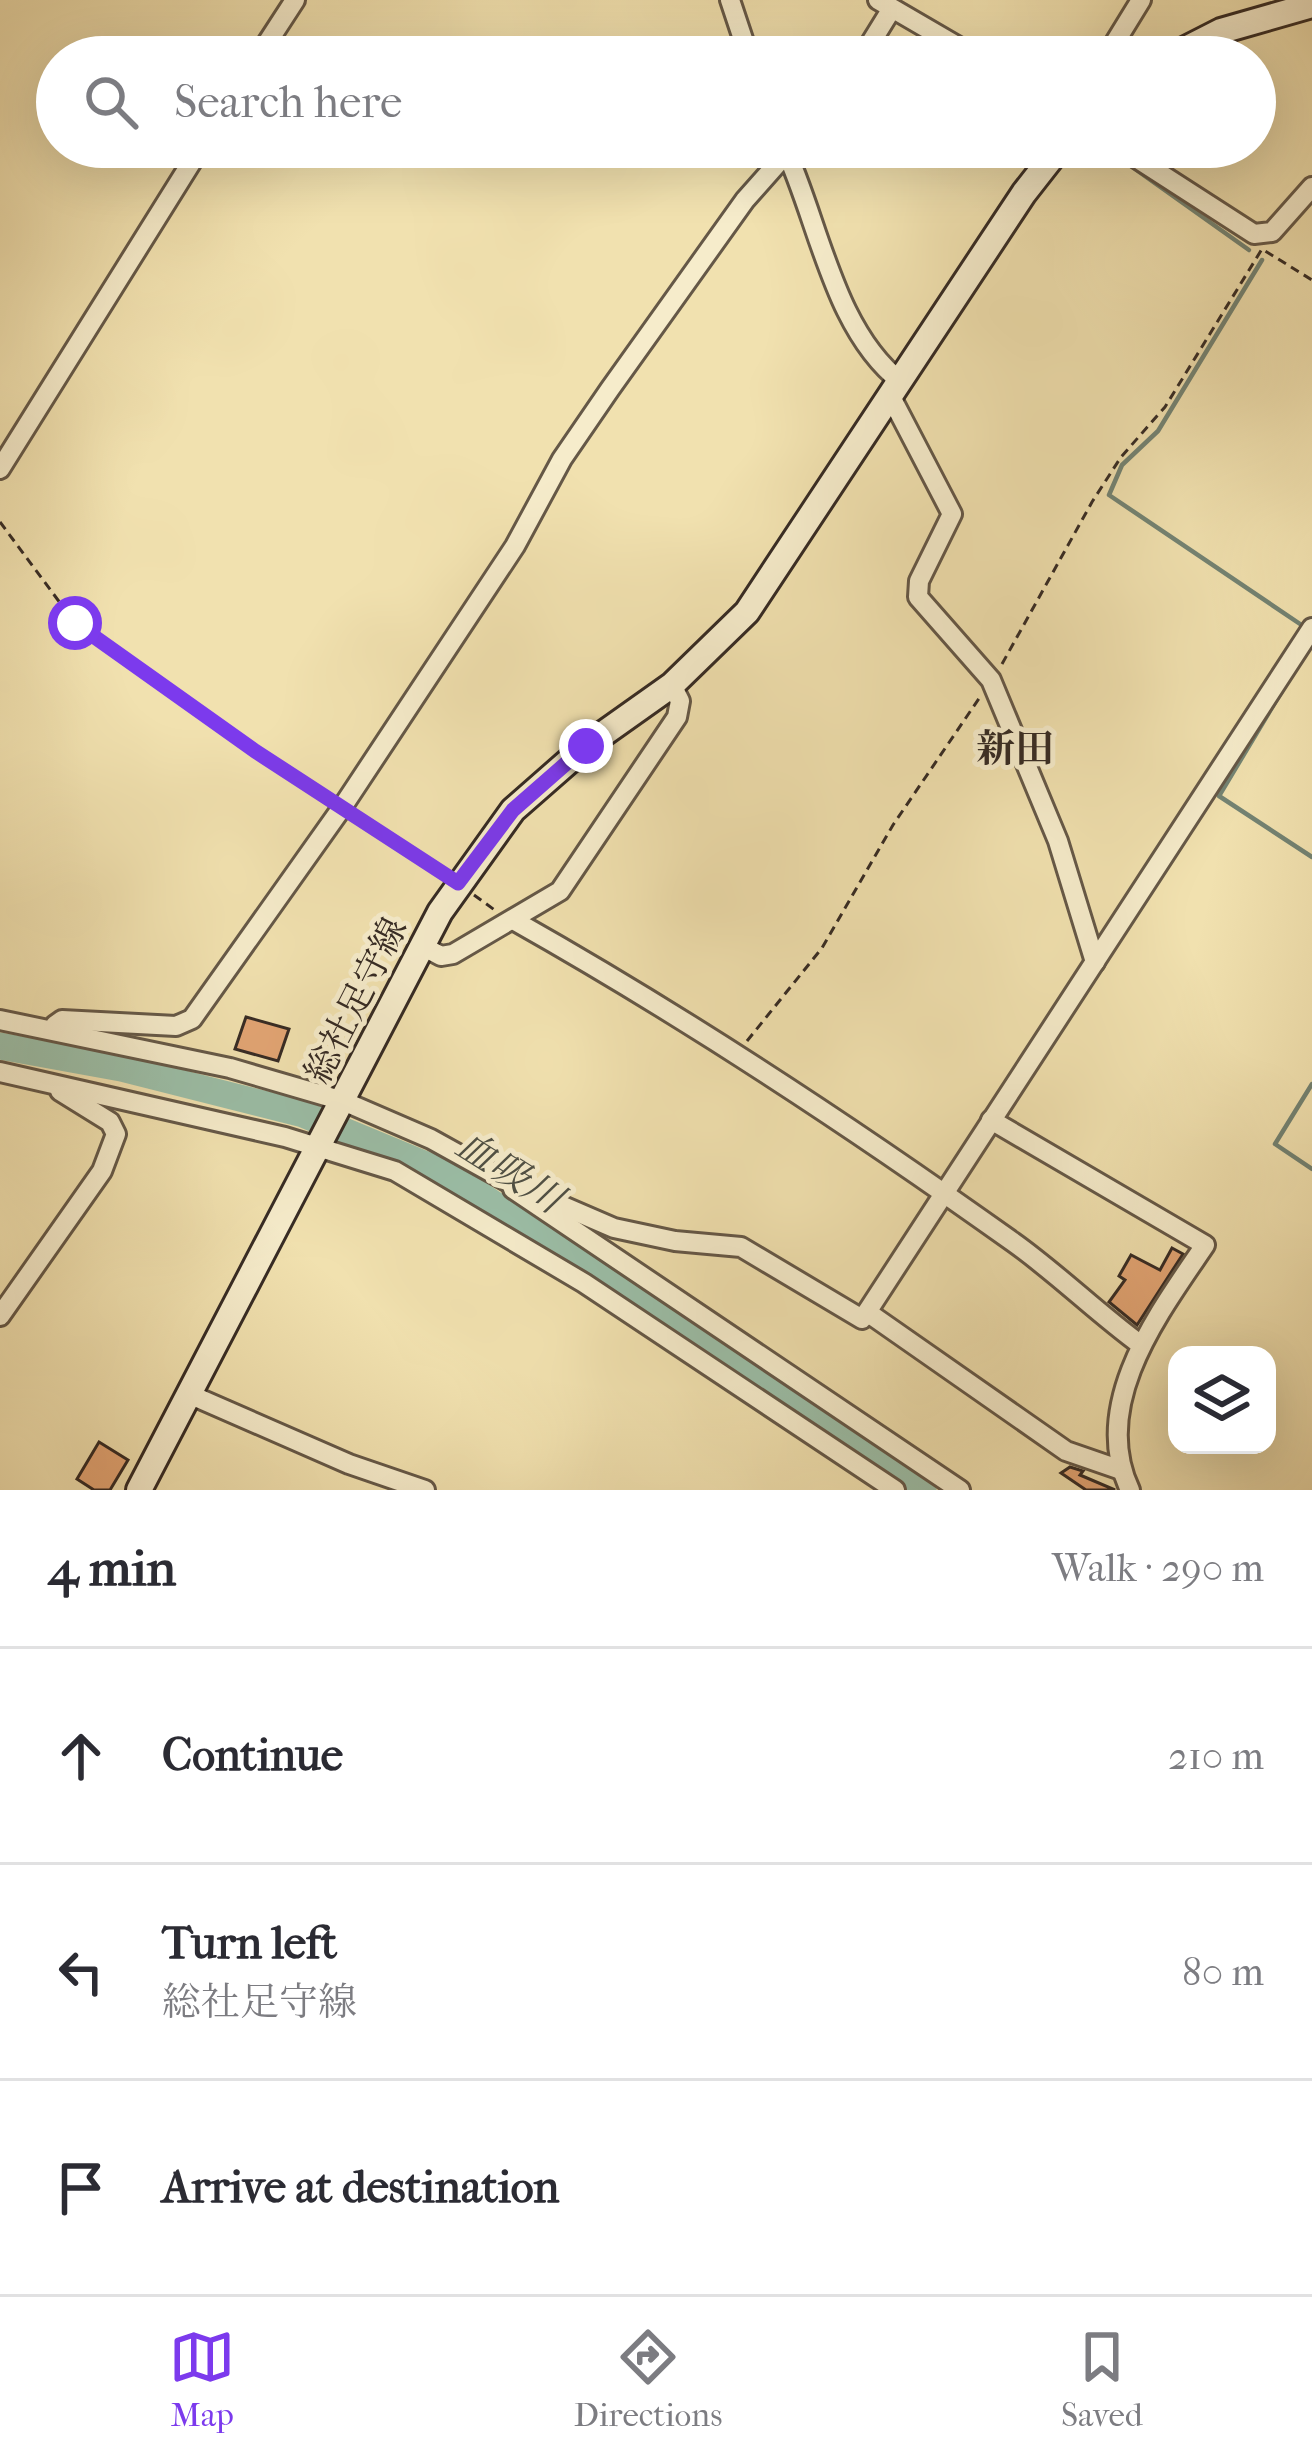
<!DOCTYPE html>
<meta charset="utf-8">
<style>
body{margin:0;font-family:"IM FELL French Canon","Noto Serif JP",serif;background:#f7f7f7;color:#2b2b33}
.controls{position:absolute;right:36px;bottom:36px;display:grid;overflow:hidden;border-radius:24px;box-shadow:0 12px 48px #0002}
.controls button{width:108px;height:108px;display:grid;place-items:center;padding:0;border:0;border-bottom:3px solid #e1e1e2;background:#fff;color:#2b2b33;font:60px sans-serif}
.stop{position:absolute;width:36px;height:36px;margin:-27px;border:9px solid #7c3aed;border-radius:50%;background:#fff}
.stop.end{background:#7c3aed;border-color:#fff;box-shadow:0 3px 12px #0008}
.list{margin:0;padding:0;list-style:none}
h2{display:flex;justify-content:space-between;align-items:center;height:156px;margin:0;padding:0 48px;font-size:51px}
h2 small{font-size:39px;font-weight:400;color:#7c7c81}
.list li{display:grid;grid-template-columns:78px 1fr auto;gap:36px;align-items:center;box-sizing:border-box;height:216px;padding:0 48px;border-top:3px solid #e1e1e2}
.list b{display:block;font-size:45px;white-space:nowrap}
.list p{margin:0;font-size:39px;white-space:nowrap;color:#7c7c81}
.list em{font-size:39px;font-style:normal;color:#7c7c81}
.icon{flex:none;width:66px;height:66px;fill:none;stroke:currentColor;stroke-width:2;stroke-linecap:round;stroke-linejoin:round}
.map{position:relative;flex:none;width:1312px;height:1490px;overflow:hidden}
.search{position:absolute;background:#fff;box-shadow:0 12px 48px #0002;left:36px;right:36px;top:36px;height:132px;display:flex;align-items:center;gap:30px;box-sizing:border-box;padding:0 42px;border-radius:66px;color:#7c7c81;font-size:45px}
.sheet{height:804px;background:#fff}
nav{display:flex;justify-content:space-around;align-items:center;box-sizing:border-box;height:168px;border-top:3px solid #e1e1e2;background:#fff;font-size:33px;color:#7c7c81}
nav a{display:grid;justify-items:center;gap:6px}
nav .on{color:#7c3aed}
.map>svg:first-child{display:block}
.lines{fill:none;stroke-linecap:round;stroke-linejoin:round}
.stream{stroke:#738373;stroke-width:4.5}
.river{stroke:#9bbea7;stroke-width:27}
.building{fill:#e3a574;stroke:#362b24;stroke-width:3}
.street-casing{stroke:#655847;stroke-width:24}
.secondary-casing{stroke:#362b24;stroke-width:30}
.path{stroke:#362b24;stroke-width:3;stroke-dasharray:9 6;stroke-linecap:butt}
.street{stroke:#f6eccb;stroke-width:18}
.secondary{stroke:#f6eccb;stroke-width:24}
.route{stroke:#7c3aed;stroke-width:15}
.labels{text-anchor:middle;stroke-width:10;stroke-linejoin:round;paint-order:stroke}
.street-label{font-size:36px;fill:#362b24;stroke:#f6eccb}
.neighbourhood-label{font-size:39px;font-weight:bold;fill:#362b24;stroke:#f6eccb}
.water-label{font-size:39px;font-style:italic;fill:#4f5045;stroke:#f6eccb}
</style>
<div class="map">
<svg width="1312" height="1490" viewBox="0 0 1312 1490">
<rect width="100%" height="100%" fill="#f1e1af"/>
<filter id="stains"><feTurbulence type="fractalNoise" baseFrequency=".00167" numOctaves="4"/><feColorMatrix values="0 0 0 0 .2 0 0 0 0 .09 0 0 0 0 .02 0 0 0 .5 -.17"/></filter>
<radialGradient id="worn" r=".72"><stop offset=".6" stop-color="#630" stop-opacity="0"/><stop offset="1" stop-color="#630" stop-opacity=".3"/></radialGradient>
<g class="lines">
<g class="stream">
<path d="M1128,164L1249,250"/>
<path d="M1262,260L1158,431L1122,465L1109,495L1306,628"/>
<path d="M1294,671L1219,796L1312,857"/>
<path d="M1312,1084L1275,1144L1312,1169"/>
</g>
<path class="river" d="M0,1046L121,1068L303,1114L450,1175L923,1490"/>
</g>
<g class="building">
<path d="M246,1017L289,1029L278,1061L235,1049Z"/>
<path d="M1172,1248L1183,1254L1137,1325L1109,1302L1125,1280L1119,1276L1131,1255L1160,1270Z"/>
<path d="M99,1442L128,1460L110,1490H94L77,1479Z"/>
<path d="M1070,1467L1083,1471L1080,1475L1115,1490H1086L1061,1473Z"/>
</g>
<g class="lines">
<g class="street-casing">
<g id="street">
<path d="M730,0L749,57"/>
<path d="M878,0L976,57"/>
<path d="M258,57L295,0"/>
<path d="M862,57L891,10"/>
<path d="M1106,57L1141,0"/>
<path d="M784,147C819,221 833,329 901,382"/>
<path d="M1119,147L1254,234L1272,232L1312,187"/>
<path d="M891,397L952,514L919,581L918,597L991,680L1058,841L1095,962"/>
<path d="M0,469L201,147"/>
<path d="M515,921C687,1018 852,1127 1013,1242C1058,1274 1097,1313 1141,1345"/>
<path d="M424,947L441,956L453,954L560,891L677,717L680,701L672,685"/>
<path d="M0,1020L230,1068L343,1101L431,1139L512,1184L614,1228L675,1241L741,1247L862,1319L867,1312L1066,1451L1121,1470"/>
<path d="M55,1025L62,1020L176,1026L192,1019L341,809L515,546L562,459L610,389L745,200L792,147"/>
<path d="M0,1072L285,1137L395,1171L584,1283L895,1490"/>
<path d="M991,1120L1205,1245C1159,1313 1089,1404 1130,1490"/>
<path d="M513,1189L960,1490"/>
<path d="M867,1312L1312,628"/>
<path d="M0,1316L102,1171L116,1134L110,1122L60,1091"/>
<path d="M191,1395L349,1464L425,1490"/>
</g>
</g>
<g class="secondary-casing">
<g id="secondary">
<path d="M1170,57L1221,31L1312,5"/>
<path d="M139,1490L440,912L513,810L586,746L672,685L747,612L1024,193L1060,147"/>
</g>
</g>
<g class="path">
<path d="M0,522L75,623L326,798"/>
<path d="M1002,664L1092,502L1121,457L1165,407L1262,249L1312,280"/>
<path d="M353,817L442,873"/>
<path d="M474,895L496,911"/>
<path d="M747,1041L822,948L893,825L980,697"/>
</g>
<use href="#street" class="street"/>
<use href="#secondary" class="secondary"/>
</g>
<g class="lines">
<path class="route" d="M75,623L255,751L458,883L513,810L586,746"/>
</g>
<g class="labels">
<g class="street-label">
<text transform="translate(355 1000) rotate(-63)" y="13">総社足守線</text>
</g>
<g class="neighbourhood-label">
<text x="1015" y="762">新田</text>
</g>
<g class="water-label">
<text transform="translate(510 1171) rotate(32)" y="14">血吸川</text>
</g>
</g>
<rect width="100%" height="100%" filter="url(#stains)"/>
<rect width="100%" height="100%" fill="url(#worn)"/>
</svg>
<div class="controls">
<button><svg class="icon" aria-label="layers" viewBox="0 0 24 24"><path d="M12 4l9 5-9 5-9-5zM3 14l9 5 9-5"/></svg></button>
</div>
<div class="stop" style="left:75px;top:623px"></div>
<div class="stop end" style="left:586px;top:746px"></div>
<div class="search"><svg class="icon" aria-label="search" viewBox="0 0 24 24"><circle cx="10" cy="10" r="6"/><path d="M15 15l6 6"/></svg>Search here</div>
</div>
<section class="sheet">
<h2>4 min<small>Walk · 290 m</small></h2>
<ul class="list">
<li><svg class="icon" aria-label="ahead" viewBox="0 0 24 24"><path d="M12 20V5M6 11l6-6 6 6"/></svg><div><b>Continue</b></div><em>210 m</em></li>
<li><svg class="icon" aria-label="left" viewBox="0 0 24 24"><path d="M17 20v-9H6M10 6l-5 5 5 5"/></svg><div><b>Turn left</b><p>総社足守線</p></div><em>80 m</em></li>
<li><svg class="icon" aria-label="arrive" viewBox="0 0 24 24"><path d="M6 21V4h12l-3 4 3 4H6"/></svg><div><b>Arrive at destination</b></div></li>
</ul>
</section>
<nav>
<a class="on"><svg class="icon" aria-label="map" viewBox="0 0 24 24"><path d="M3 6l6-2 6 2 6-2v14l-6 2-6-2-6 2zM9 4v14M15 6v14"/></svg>Map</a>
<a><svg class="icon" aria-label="directions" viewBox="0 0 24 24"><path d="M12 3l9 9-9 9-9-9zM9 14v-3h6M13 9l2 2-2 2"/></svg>Directions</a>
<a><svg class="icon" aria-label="saved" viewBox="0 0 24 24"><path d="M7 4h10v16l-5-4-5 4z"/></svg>Saved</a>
</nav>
